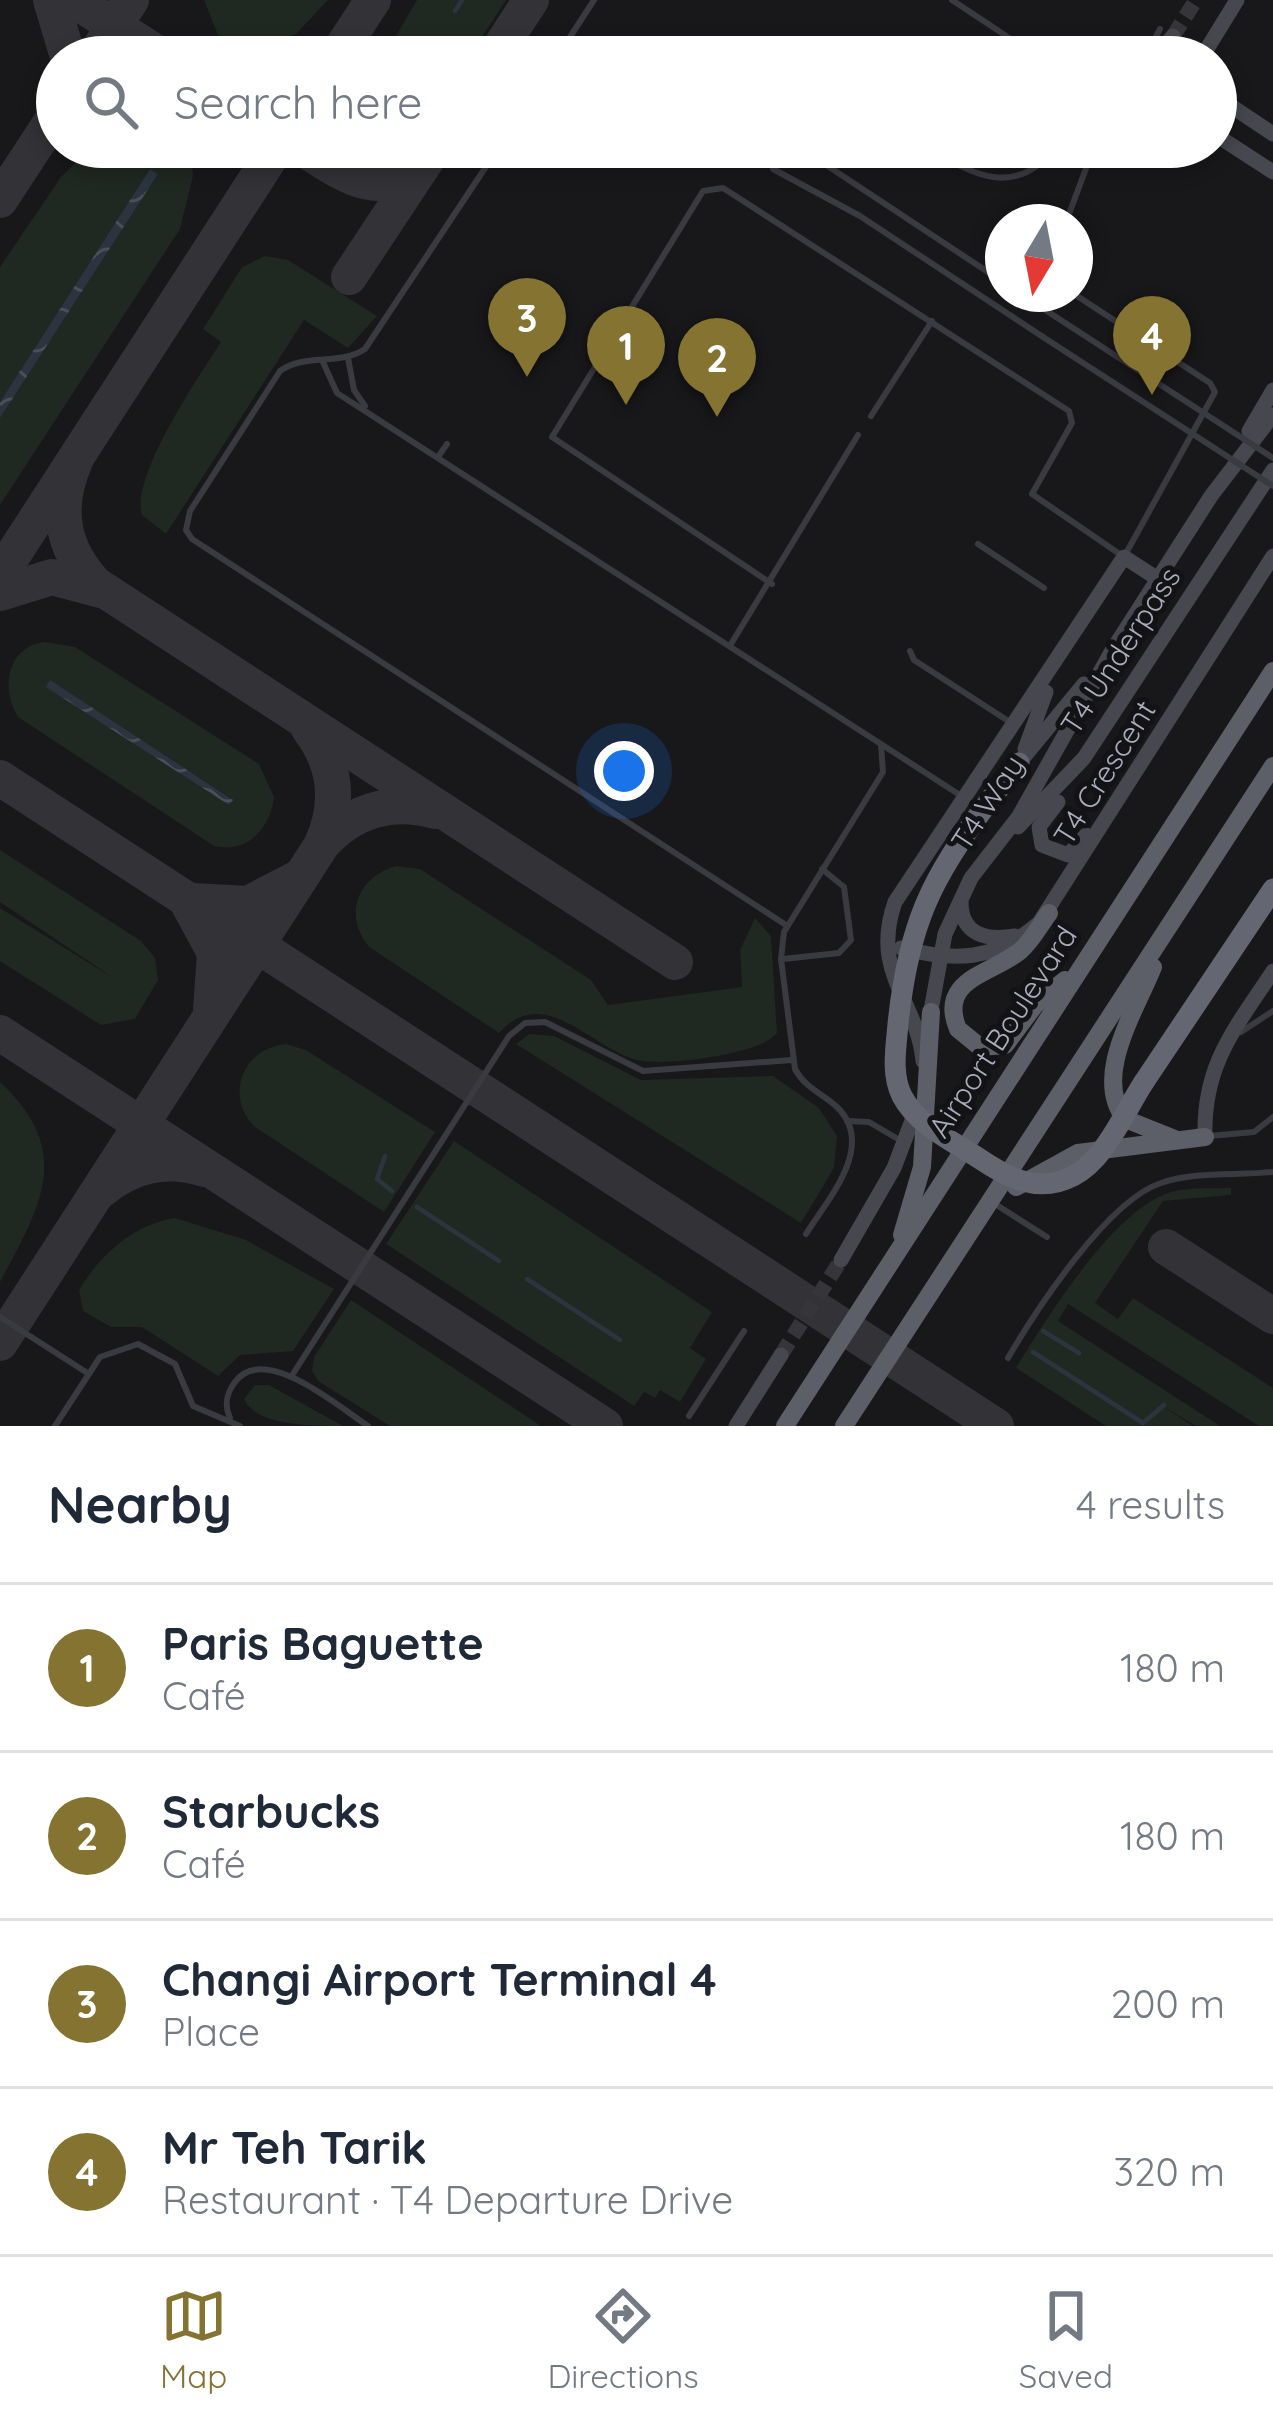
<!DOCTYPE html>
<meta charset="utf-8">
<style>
body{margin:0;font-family:Quicksand,sans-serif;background:#f6f6f7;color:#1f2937}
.compass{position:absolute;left:985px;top:204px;width:108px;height:108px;border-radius:50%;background:#fff;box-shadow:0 6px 18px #0003;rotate:190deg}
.you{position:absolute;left:624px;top:771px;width:42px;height:42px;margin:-30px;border:9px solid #fff;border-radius:50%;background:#1a73e8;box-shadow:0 0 0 18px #1a73e833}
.badge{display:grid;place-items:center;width:78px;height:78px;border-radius:50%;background:#847331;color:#fff;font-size:39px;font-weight:700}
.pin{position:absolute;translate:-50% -99px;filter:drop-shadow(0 3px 6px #0008)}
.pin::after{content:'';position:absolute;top:63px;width:42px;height:36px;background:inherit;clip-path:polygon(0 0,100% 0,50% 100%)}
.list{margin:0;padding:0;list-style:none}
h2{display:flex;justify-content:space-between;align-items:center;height:156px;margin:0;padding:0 48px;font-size:51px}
h2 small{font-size:39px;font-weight:400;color:#747a83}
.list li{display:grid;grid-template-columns:78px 1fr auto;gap:36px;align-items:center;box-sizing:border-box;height:168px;padding:0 48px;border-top:3px solid #e0e1e3}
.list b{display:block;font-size:45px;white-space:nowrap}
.list p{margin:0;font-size:39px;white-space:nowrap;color:#747a83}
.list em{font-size:39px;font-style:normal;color:#747a83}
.icon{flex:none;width:66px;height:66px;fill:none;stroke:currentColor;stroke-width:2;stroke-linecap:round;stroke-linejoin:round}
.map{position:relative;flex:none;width:1273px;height:1426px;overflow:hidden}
.search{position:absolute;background:#fff;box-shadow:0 6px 18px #0003;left:36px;right:36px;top:36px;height:132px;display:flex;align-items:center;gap:30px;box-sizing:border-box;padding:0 42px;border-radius:66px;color:#747a83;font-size:45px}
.sheet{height:828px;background:#fff}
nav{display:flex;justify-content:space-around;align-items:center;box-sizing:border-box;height:168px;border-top:3px solid #e0e1e3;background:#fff;font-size:33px;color:#747a83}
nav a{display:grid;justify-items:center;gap:6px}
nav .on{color:#847331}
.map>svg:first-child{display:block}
.grass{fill:#1f2821;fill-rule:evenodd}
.water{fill:url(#water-waves)}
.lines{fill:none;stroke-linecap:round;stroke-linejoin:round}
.stream{stroke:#2c353f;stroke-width:4.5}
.taxiway{stroke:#323237;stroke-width:36}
.secondary-tunnel{stroke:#35353a;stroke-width:15;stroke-dasharray:15 8;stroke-linecap:butt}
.service{stroke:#3a3a41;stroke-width:6}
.secondary{stroke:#46474f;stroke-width:15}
.trunk{stroke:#5c5e68;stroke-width:18}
.motorway{stroke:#646671;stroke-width:21}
.service-bridge{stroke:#3a3a41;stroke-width:6}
.secondary-bridge{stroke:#46474f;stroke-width:15}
.motorway-bridge{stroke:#646671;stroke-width:21}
.labels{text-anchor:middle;stroke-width:10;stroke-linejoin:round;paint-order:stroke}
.street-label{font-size:30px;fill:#a8acbb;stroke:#131215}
</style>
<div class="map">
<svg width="1273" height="1426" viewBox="0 0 1273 1426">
<defs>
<pattern id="water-waves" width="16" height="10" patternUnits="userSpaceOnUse" patternTransform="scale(3)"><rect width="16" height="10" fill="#2c353f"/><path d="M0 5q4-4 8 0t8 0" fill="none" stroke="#485059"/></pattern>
</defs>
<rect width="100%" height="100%" fill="#18171a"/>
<g class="grass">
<path d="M204,0H328L296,34L252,52L218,35Z"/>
<path d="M417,0H506L469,57H400L396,36Z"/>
<path d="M92,147H190L193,176L180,229L0,505V418L158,174L150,169L0,402V267L61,177Z"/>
<path d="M265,256L288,260L377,316L348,348L304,320L166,534L142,515C130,477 199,376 221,342L203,329L242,267Z"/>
<path d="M45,642L75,647L259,764L274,797C271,828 247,854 214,846L18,717C0,689 7,646 45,642ZM50,681L232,799V801L228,804L47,687Z"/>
<path d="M0,850L141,941L155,958L158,980L135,1019L101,1025L0,961V908L115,979L0,902Z"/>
<path d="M396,866L420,869L591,980L608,1005L742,987L740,950L755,918L771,936L777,1033C761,1055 659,1068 633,1059C588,1044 543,984 499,1033L369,947C343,915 357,877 396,866Z"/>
<path d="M529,1034L554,1036L641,1080L773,1076L819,1108L837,1136L834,1168L801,1223L516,1044Z"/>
<path d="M286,1044L306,1050L435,1132L384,1212L255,1127C224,1097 242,1048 286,1044Z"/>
<path d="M0,1082C74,1151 42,1204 0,1282Z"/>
<path d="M454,1141L712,1312L690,1348L706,1359L680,1402L660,1390L655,1398L644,1392L634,1406L386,1244Z"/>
<path d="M1231,1188V1195L1163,1201L1095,1303L1118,1319L1133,1298L1273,1388V1426H1259L1068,1304L1058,1321L1220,1426H1196L1162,1406L1193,1426H1106L1016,1368C1046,1319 1117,1203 1175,1191C1193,1187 1213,1189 1231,1188Z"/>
<path d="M175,1218L246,1240L334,1289L293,1351L240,1355L218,1376L142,1327H111L83,1311L79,1290C100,1255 134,1224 175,1218Z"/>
<path d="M351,1300L541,1426H390L318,1381L312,1371L314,1357Z"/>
<path d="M255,1385H269L343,1426C309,1426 256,1426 244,1399Z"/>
</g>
<g class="water">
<path d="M150,169L158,174L0,418V402Z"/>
<path d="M50,680L233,800L229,805L46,687Z"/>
</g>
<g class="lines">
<g class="stream">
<path d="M455,11L462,0"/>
<path d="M385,1156L377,1179L392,1191"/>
<path d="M417,1207L499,1261"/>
<path d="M527,1279L620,1340"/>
<path d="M1043,1331L1079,1353"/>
<path d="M1033,1352L1143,1423L1164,1405"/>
</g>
<g class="taxiway">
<path d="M51,0L68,57"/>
<path d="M74,0L163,57"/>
<path d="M94,57L131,0"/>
<path d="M336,57L373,0"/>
<path d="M494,57L531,0"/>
<path d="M301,147C340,172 380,204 422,165"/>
<path d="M0,200L57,113"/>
<path d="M349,277L435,147"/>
<path d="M75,461C55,507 61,547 95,584L675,962"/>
<path d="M0,575L277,147"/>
<path d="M0,593L52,577L101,590"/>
<path d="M0,778L996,1426"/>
<path d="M323,843C354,810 391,799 435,811"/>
<path d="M193,901L248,904L298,878"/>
<path d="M189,905L215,953L211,1010"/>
<path d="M0,1033L605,1426"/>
<path d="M100,1191C132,1165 165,1157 205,1169"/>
<path d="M1166,1247L1273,1316"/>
<path d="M0,1343L321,846C340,805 337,765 309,729"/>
</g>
<g class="secondary-tunnel">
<path d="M1173,36L1196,0"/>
<path d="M781,1355L841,1260"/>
</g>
<g class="service">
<path d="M952,0L1038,57"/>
<path d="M557,57L594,0"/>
<path d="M1145,57L1160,29"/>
<path d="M499,147L365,349C339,366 305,353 280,371L190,511L186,530L192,539L786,925"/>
<path d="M781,147L773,169L860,216L1043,337"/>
<path d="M799,147L1003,282"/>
<path d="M928,147C971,175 1017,199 1055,147"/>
<path d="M1066,222L1094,147"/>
<path d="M1021,294L1056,317"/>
<path d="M348,358L354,390L365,406"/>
<path d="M322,360L337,393L963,797"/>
<path d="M871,416L932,321"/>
<path d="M438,457L447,444"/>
<path d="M978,544L1044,588"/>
<path d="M772,584L552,437L703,191L723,188L1069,411L1072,423L1032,494L1124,557L1215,392L1210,383L1074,294"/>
<path d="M731,644L858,435"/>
<path d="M910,651L914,660L1013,724"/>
<path d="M783,959L839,953L851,940L844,887L822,869"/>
<path d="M1241,1032L1273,1011"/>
<path d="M847,1121L869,1122L903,1142"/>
<path d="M1209,1136L1254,1132L1273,1117"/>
<path d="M995,1204L1047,1237"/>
<path d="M806,1234C827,1200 877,1146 837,1107C822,1093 805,1088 795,1069L781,959L784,932L883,772L881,745"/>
<path d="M0,1317L89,1374"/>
<path d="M1008,1358C1036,1310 1108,1200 1161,1183C1195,1171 1237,1176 1273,1172"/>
<path d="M291,1377L509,1036L525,1023L545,1022L643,1071L792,1060"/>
<path d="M689,1416L744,1331"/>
<path d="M230,1418C224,1405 226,1394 235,1382C264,1342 339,1407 368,1426"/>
<path d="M55,1426L100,1357L138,1344L175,1364L193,1406L240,1426"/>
</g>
<g class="secondary">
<path d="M1202,57L1237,0"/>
<path d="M1216,96L1273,134"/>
<path d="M1216,135L1273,172"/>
<path d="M1249,431L1273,390"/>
<path d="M1025,749L1046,692"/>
<path d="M1019,763L1084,684"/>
<path d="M1058,802L1039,827L1042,845L1068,855L1086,835"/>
<path d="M1018,827L1084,758L1273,470"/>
<path d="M961,902C961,935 987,941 1015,936"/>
<path d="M901,948C955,962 995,961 1039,923L1273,556"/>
<path d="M929,1021L945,934L971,878L1019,816L1113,649L1211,496L1273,415"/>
<path d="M923,1061C917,999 870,973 895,902L1124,557L1158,579"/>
<path d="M1205,1137C1203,1064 1235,1029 1273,971"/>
<path d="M841,1260L894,1168L916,1110"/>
<path d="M736,1426L781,1355"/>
</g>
<g class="trunk">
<path d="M1049,913C1040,925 1032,941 1020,951C992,974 937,979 958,1029L980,1047L1005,1045L1035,1005L1065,980"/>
<path d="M1153,967C1136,1010 1092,1076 1125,1119L1175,1139"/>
<path d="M1016,1187L1078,1153L1205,1137"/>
<path d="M902,1235L922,1167L931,1012"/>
<path d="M785,1426L1273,671"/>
<path d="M844,1426L1273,766"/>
</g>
<g class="motorway">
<path d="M990,800L1019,763"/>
<path d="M1144,1082L1273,889"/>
</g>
<g class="service-bridge">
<path d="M1056,317L1273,458"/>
<path d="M1043,337L1273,486"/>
</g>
<path class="secondary-bridge" d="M1154,57L1173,36"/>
<path class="motorway-bridge" d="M990,800C931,877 908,926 898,1024C896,1048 891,1074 902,1096C917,1125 954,1142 980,1159C1008,1178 1039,1194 1073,1176C1105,1160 1125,1111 1144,1082"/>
</g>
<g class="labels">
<g class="street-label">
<text transform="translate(1121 651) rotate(-57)" y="10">T4 Underpass</text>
<text transform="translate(1105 773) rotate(-58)" y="10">T4 Crescent</text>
<text transform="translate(988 803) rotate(-57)" y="10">T4 Way</text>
<text transform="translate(1003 1032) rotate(-57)" y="10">Airport Boulevard</text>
</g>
</g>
</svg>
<svg class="compass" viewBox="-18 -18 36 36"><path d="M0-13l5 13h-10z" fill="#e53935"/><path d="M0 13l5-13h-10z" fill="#747a83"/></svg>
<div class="you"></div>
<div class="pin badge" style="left:626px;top:405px">1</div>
<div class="pin badge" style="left:717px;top:417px">2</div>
<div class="pin badge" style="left:527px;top:377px">3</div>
<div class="pin badge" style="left:1152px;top:395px">4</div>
<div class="search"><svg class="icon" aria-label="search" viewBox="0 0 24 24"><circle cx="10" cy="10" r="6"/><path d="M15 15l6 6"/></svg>Search here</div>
</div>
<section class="sheet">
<h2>Nearby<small>4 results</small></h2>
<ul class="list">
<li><span class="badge">1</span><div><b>Paris Baguette</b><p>Café</p></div><em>180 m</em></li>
<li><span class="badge">2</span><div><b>Starbucks</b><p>Café</p></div><em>180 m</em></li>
<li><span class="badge">3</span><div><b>Changi Airport Terminal 4</b><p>Place</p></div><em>200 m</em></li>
<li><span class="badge">4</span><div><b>Mr Teh Tarik</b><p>Restaurant · T4 Departure Drive</p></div><em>320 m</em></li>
</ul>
</section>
<nav>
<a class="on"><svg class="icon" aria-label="map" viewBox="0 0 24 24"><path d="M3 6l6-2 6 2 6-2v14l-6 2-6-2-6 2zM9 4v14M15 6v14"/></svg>Map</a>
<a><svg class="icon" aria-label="directions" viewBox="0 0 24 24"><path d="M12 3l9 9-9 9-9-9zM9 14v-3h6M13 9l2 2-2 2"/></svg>Directions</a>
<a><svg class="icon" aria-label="saved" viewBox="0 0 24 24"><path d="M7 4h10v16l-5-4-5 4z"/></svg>Saved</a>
</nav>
